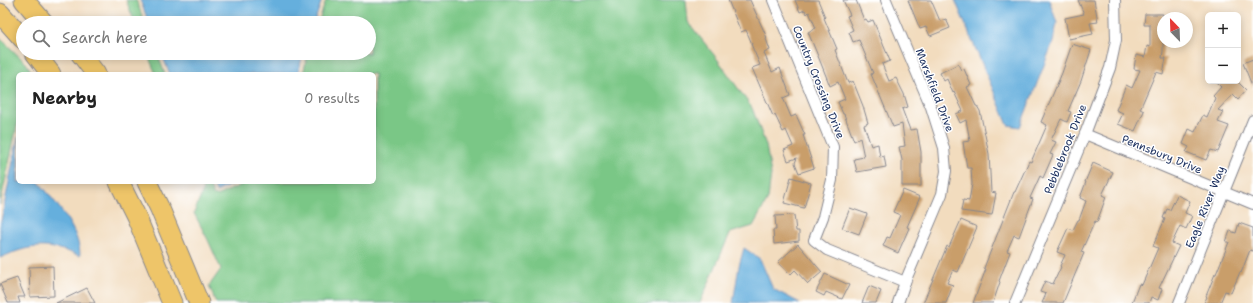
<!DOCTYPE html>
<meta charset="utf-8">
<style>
body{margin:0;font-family:"Shantell Sans",sans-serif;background:#f6f6f6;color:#222}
.controls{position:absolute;right:12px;top:12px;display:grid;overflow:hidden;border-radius:6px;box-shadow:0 2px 10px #0003}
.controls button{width:36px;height:36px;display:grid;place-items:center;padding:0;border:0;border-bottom:1px solid #e0e0e0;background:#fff;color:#222;font:20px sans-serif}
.compass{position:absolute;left:1157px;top:12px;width:36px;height:36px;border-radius:50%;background:#fff;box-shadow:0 2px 10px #0003;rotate:337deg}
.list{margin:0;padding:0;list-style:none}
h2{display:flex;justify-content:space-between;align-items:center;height:52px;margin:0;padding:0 16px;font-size:17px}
h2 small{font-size:13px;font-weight:400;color:#767676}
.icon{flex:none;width:22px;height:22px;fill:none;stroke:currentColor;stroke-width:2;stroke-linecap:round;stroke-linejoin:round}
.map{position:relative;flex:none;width:1253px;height:303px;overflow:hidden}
.search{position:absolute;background:#fff;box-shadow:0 2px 10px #0003;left:16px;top:16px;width:360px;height:44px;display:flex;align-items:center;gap:10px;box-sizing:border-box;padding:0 14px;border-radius:22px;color:#767676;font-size:15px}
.panel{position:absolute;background:#fff;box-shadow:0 2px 10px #0003;left:16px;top:72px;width:360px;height:112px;border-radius:6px}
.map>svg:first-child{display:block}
.green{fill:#7ac786;stroke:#4a7b72}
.water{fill:#65afdd;stroke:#406f9e}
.building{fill:#c99e6b}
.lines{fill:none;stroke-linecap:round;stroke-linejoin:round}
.street-casing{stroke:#86868e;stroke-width:12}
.highway-casing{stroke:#86868e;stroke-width:21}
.street{stroke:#fff;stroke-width:10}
.highway{stroke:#eec569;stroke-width:19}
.labels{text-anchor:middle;stroke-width:3;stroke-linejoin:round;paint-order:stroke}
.street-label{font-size:11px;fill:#1b2f5e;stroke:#fff}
</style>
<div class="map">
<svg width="1253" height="303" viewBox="0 0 1253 303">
<rect width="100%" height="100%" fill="#fff"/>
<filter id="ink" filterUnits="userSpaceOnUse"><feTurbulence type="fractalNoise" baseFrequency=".025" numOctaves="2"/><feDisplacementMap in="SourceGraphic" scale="8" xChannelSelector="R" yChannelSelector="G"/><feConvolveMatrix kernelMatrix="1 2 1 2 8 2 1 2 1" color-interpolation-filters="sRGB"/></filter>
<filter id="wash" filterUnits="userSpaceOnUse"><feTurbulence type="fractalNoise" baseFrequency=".012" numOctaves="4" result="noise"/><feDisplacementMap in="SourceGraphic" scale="16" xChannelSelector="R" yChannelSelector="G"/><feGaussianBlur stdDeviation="0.9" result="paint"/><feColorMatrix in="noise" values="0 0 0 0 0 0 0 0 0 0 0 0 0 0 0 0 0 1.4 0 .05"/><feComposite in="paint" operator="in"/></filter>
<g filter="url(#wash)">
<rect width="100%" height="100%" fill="#f2dcbe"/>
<g class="green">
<path d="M126,0H136L145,23H135Z"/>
<path d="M326,0H686L688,22L718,60L752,108L766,145L771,174L768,199L753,226L730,233L700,303H216L209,286L221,269L208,240L194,213L203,191L199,182H208L213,195L216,196L248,182H374V74H303L308,53H369V23H318Z"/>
<path d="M0,38L26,63L33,74H18V121L0,205Z"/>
<path d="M147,53H157L165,74H156Z"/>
</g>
<g class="water">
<path d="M140,0H322L314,23H149Z"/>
<path d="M955,0H1049L1057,23L1053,42L1020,127L1008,125Z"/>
<path d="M161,53H303L298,74H170Z"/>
<path d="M18,137V182H39C54,201 80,229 80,256C48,243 31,244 0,258V226Z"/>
<path d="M212,182H237L216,192Z"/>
<path d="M744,248L760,259L773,289L800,303H733L739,266Z"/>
</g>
<g id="blocks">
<g class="building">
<path d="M728,0H750L767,38L766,39L770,50L764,53L772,72L780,68L790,95L783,98L791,117L796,115L805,135H803L814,168L799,173L795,163L797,158L788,161L784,150L793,146L786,130L783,132L775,115L773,116L752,68L760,65L751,44H752L746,30L741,32Z"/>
<path d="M795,0H818L825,17L824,18L837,49L835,50L848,83L853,81L863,106L868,123L864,125L871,146L878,144L880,157L884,156L886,167L857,172L854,159L864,157L860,138L854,141L844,114H843L838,102L845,99L838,82L830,86L820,61L808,32L816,28L809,12L807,14L805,10L800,12Z"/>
<path d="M843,0H856L864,20L866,19L868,22L873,20L878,32L890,61L882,64L889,81L896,78L904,94L908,107L902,109L910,130L917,129L921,152V186H902V160L899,147L905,146L902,124L893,127L871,74L873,73L859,40L853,42L849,32L853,30L847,16L850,15Z"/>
<path d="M908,0H931L940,21L946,19L950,28L930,36L926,27L920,29Z"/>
<path d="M1078,0H1094L1098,22L1090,23L1093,34L1069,39L1065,18L1084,14Z"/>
<path d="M1145,14H1163V51L1162,58H1166L1163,74L1156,72L1140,109L1144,111L1135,131L1118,124L1123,113L1116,110L1126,85L1132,88L1140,70L1134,69L1136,55L1145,57L1147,46L1150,47V25H1144Z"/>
<path d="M1072,44L1091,50L1081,81L1068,111L1071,112L1067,122L1061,119L1051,140L1056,142L1050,154L1053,155L1043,178L1040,176L1030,198L1033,199L1019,237L1014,235L1007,251L1010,252L999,281L1000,282L993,303H973L986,269L984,268L1014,192H1015L1029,161L1031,162L1047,125L1041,122L1062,73Z"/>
<path d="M1253,59V88L1243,63Z"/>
<path d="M958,64L961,70L964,69L971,85L967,87L976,106H977L980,111L989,154L991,192L996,193L992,215L961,211L963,200L969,201L972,184L971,168H967L963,142L970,141L966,120L960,123L956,114L963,111L954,92L953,93L947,79L944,81L940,73Z"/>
<path d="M1215,81H1237L1246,90L1238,99L1233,94L1218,110L1223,112L1218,122L1229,126L1218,152L1211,150L1206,160L1186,152L1189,147L1183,144L1189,129L1195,132L1203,115L1207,117L1215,98L1213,96L1221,87Z"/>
<path d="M1093,163L1113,172L1102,195L1106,197L1097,222L1095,221L1081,252L1084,253L1063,303H1042L1046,294L1040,292L1045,281L1053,284L1061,267L1060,266L1065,255L1057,252L1068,228L1073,230L1078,220H1079L1086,201L1080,198L1086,182H1085Z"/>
<path d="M791,177L811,183L804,208L784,203Z"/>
<path d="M903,190L920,197L907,227L909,228L898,253L883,246L887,237L890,238L900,215L893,212Z"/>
<path d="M1177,195L1190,201L1185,213L1192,216L1186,229L1180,226L1172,243L1179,246L1159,288L1162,289L1158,300L1151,297L1149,303H1136L1132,302L1139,284L1142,285L1158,248L1153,246L1165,219L1163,218L1167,209L1170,210Z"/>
<path d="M850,208L867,214L859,234L842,228Z"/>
<path d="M794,215L796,231H799V241L774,244L773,230H776L775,216Z"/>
<path d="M961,220L977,227L958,272L953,270L947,283L953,285L946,303H923L947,246L949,247Z"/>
<path d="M1239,223L1253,228V251L1250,250L1241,273L1240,272L1231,293L1225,291L1220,303H1204L1207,297L1206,296L1215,274H1216L1229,242H1226L1230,231L1236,233Z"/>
<path d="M798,244L822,272L808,284L795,270L790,275L778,262Z"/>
<path d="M53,266L54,296L30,297L29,267Z"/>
<path d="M825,274L849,285L842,299L826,292L824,296L816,292Z"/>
<path d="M17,278L25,297H18L20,303H8L0,284Z"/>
<path d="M869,286L881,291L876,303H862Z"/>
<path d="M87,288L95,303H56Z"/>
</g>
</g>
</g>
<g filter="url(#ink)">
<use href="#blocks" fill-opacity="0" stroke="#86868e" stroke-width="1"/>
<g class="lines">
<g class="street-casing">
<g id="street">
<path d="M773,0L833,147L832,180L823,217L814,240L827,250L905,282"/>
<path d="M886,0L931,107L944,148L946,171L942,194L905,282L898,303"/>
<path d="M1085,134L1253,204"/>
<path d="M1015,303L1085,134L1110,68L1116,40L1115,0"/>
<path d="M1179,303L1253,120"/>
</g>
</g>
<g class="highway-casing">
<g id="highway">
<path d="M24,0L44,23"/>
<path d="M0,13L23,39"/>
<path d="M35,53L51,74"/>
<path d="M80,53L96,74"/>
<path d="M119,182L136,216L172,303"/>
<path d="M147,182L160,209L199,303"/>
</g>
</g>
<use href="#street" class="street"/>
<use href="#highway" class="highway"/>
</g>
</g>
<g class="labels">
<g class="street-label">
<text transform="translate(819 82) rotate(68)" y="4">Country Crossing Drive</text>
<text transform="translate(935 90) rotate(69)" y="4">Marshfield Drive</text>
<text transform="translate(1065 149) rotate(-68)" y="4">Pebblebrook Drive</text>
<text transform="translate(1162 154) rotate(22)" y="4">Pennsbury Drive</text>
<text transform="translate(1205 207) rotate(-68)" y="4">Eagle River Way</text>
</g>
</g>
</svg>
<div class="controls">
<button>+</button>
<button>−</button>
</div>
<svg class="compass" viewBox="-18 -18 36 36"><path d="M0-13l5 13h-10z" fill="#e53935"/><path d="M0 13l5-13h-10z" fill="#767676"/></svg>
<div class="search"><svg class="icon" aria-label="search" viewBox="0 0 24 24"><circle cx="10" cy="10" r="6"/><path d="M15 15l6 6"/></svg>Search here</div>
<section class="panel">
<h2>Nearby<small>0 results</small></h2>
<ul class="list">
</ul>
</section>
</div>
